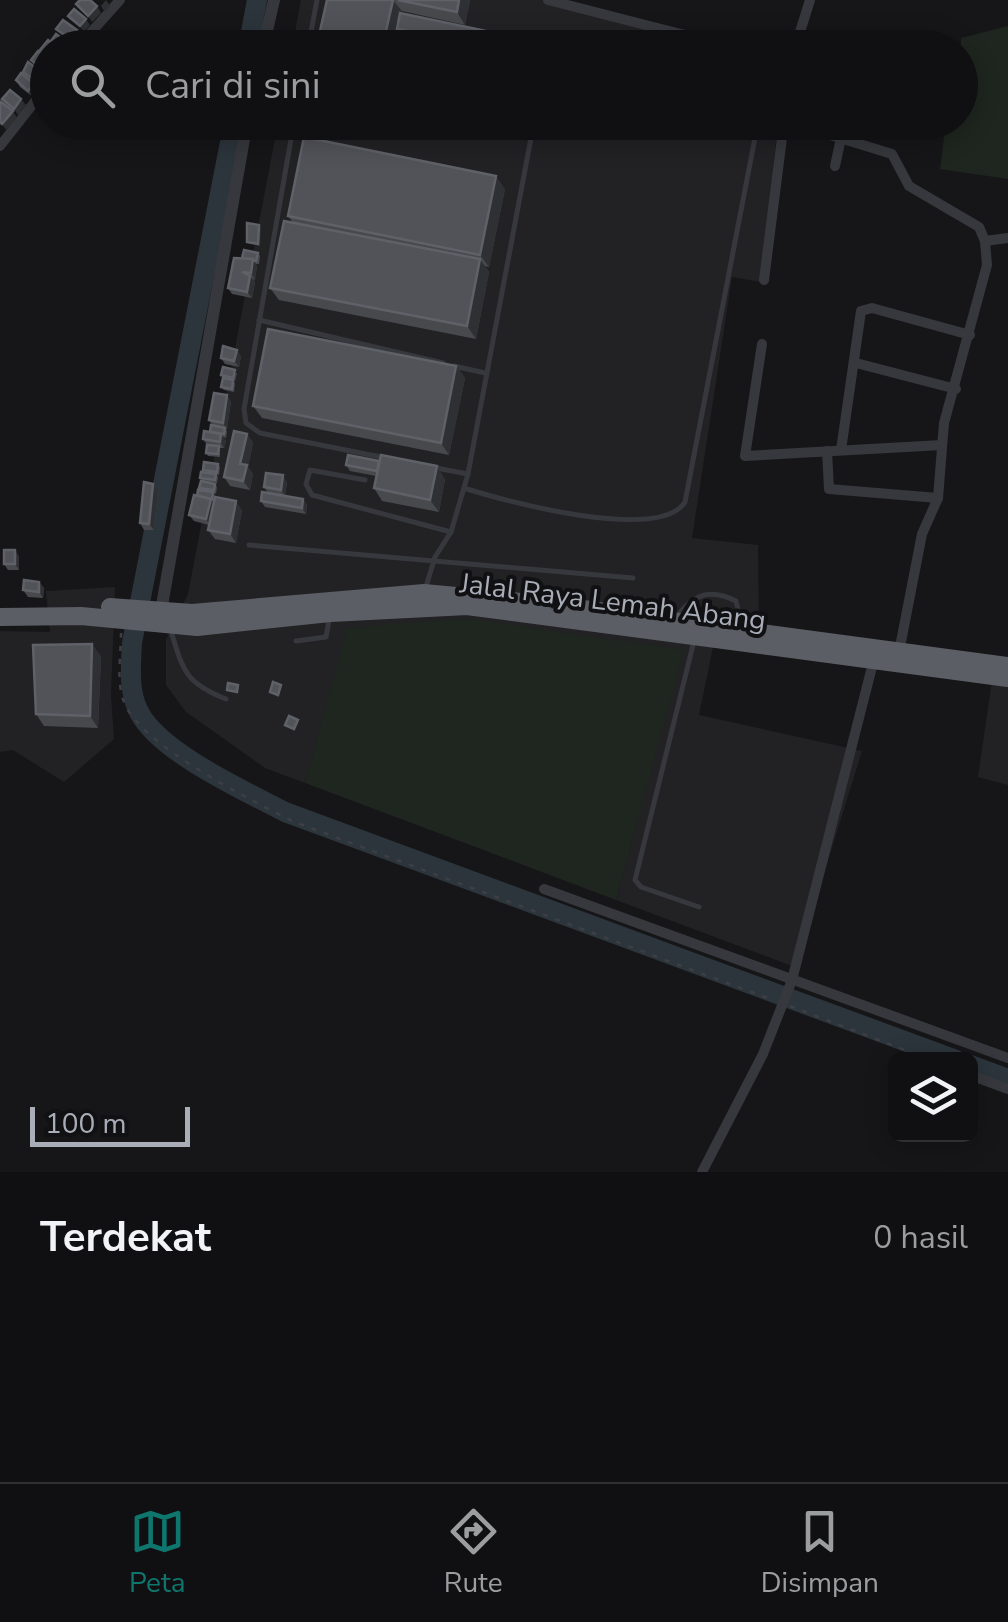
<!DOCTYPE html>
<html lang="id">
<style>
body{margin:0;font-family:"Nunito Sans",sans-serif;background:#1e1e20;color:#f1f3f6}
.controls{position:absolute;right:30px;bottom:30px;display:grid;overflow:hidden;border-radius:15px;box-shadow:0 5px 25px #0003}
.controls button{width:90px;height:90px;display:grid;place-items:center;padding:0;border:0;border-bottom:2px solid #303032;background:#101012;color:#f1f3f6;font:50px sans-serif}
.scale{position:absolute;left:30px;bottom:25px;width:160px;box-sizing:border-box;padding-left:10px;border:5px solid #a8adb8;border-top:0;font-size:28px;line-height:35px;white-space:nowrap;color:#a8adb8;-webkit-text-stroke:8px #111113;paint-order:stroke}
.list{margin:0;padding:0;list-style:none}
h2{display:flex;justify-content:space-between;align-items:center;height:130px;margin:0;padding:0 40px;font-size:42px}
h2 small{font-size:32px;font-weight:400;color:#9c9d9f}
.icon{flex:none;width:55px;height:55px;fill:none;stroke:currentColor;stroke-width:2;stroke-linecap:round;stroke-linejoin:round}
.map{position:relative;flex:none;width:1008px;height:1172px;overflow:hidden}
.search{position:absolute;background:#101012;box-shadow:0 5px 25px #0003;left:30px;right:30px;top:30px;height:110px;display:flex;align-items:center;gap:25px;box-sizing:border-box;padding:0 35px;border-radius:55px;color:#9c9d9f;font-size:38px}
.sheet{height:310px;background:#101012}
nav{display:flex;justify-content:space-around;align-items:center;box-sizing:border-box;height:140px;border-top:2px solid #303032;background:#101012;font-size:28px;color:#9c9d9f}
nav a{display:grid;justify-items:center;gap:5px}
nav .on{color:#0f766e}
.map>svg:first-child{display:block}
.built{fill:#222225}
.green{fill:#1e261f}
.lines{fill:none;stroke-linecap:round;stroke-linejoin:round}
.river{stroke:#2c353c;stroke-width:20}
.path{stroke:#3d3f44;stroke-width:2.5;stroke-dasharray:5 8;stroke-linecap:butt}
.service{stroke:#37383d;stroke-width:5}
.minor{stroke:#37383d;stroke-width:10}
.tertiary{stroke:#37383d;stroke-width:12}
.trunk{stroke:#5b5e65;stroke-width:18}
.wall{fill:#47494d}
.shaded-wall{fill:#2f3033}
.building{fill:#525359;stroke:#5f6168;stroke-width:2.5}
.labels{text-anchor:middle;stroke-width:8;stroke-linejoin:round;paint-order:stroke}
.street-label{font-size:28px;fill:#a8adb8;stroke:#111113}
</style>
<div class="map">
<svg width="1008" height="1172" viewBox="0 0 1008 1172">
<rect width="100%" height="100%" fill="#161618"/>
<g class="built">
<path d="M301,0H556L761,47L292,48Z"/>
<path d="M278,123H778L761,282L732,277L692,538L758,545L759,633L717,628L699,715L862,751L795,967L616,900L683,650L348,628L305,783L265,768L186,712L166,685V640L188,594Z"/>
<path d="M115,587L111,695L114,739L64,782L13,750L0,752V631L50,632L46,591Z"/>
<path d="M995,660L1008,661V785L978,777Z"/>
</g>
<g class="green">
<path d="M1008,26V179L940,169L946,123L960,122L961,38Z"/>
<path d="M464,618L684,650L616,900L305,783L347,628Z"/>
</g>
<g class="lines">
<g class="river">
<path d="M248,48L257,0"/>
<path d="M234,122L132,643C131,665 128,691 139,712C159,752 245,791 285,812L956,1060"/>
<path d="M970,1065L1008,1079"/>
</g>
<g class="path">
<path d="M121,633C121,654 116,682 124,702C140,745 251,800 292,821L773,1000"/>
<path d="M790,1006L918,1055"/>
</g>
<g class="service">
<path d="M308,48L317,0"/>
<path d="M294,122L244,409L246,423L260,433L386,458"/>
<path d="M259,320L443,363"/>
<path d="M454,366L485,373"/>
<path d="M436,468L468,474"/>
<path d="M365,480L310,470L306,484L312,495L451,532"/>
<path d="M464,488C504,501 659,543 685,502L758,122"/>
<path d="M249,545L633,578"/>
<path d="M425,590L435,557L451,532L468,474L534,122"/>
<path d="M678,615C694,594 711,588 736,601L742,626"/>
<path d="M170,628C183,669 183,682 226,699"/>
<path d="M296,641L326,637L330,615"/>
<path d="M694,641L635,880L641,887L699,907"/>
</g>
<g class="minor">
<path d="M548,0L735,48"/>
<path d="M77,48L120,0"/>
<path d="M795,48L810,0"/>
<path d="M788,122L892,154L909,186L979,227L985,241L987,265L944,423L938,498L922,534L899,652"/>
<path d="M0,146L48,85"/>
<path d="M835,166L841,138"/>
<path d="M985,241L1008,238"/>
<path d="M764,280L784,122"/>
<path d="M762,344L745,456L942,445"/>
<path d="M856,363L956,389"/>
<path d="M841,450L861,311L872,308L970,335"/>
<path d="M827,451L829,489L938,498"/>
<path d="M544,889L1008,1058"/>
<path d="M929,1059L930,1060"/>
<path d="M970,1075L1008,1089"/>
<path d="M702,1172L763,1054L792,980L873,663"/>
</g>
<g class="tertiary">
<path d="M263,48L274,0"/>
<path d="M161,611L247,122"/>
</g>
<g class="trunk">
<path d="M110,607L192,613L424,593L543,604"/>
<path d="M568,607L1008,666"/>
<path d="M0,617L81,616L197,627L330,613L467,606L1008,678"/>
</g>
</g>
<g class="wall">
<path d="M327,0H470L465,25L402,11L401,14L526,48H351L329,43L320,31Z"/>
<path d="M48,59V76L44,73L41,88L29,79L38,90L33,97L20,87L16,80L27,77L23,72L35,66L31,60Z"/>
<path d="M308,122H381L378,139L312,127Z"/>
<path d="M283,125L282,135L267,133L263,127Z"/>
<path d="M505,189L489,267L485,266L489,272L476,339L279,300L270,288L293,223L288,216Z"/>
<path d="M258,253L260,256L259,264H255L257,266L255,280L253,279L255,282L252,298L232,294L228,288L242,258Z"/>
<path d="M241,356L239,367L225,364L221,358Z"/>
<path d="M456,366L465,378L449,455L262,418L253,406Z"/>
<path d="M237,373L235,381L233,380L235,383L234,392L224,390L221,387L231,380L223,378L221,375Z"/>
<path d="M231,401L227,429L225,428L227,431L226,438L223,437L226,441L224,448H220V457L208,456L206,453L207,445L203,439L213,426L209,420Z"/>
<path d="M247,434L253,443L248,467L253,474L250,490L230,486L224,477Z"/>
<path d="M379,461L445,479L439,512L382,501L374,488L376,476L350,471L346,465Z"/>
<path d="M218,464L220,467L219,475L216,474L218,477L217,483L202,481L200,478L205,472L203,470Z"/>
<path d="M287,482L285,496L303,499L307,505L306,514L265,507L261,501L268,493L264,487Z"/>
<path d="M153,484L158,490L154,530H144L140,523Z"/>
<path d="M215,484L217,487L216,494L214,493L215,497L242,510L236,543L215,539L208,530L209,525L194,521L189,515L201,490L199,488Z"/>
<path d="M19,556V570H8L4,564Z"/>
<path d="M39,582L44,588L43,598L28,597L23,590Z"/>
<path d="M101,656L98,728L44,726L36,714Z"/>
</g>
<g class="shaded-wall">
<path d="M106,0L110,6L105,12L101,6Z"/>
<path d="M393,0L402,11L394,48H386L383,44Z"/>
<path d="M459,0H470L465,25L457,12Z"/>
<path d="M97,6L101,13L92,22L88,16Z"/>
<path d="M86,19L90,25L84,32L80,26Z"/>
<path d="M77,30L81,36L74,45L70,39Z"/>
<path d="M295,36L299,42L298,48H292Z"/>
<path d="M519,38L526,48H517Z"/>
<path d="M43,73L48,79L41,88L37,82Z"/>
<path d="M34,84L38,90L33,97L28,91Z"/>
<path d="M21,99L26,105L18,115L14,109Z"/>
<path d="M13,111L17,118L6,130L2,124Z"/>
<path d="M278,122H282L283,125L282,135L277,129Z"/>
<path d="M370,122H381L378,139L369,127Z"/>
<path d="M496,176L505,189L489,267L480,255Z"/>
<path d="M259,225L261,228L260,247L258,244Z"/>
<path d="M253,259L257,266L255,280L251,273Z"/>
<path d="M480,259L489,272L476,339L467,326Z"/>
<path d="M250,276L255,282L252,298L247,292Z"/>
<path d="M237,350L241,356L239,367L234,361Z"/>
<path d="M456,366L465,378L449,455L441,443Z"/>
<path d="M227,395L231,401L227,429L223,423Z"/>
<path d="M221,434L226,441L224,448L220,442Z"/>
<path d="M247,434L253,443L248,467L253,474L250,490L243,481L240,464Z"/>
<path d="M437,466L445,479L439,512L430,500Z"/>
<path d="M283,475L287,482L285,496L281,490Z"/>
<path d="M153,484L158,490L154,530L149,524Z"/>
<path d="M211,499L215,505L210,525L206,519Z"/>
<path d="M303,499L307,505L306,514L302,508Z"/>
<path d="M236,501L242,510L236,543L230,534Z"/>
<path d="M15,550L19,556V570L15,564Z"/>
<path d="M39,582L44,588L43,598L39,592Z"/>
<path d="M92,644L101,656L98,728L90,716Z"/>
</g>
<g class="building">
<path d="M80,0H90L97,6L88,16L76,4Z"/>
<path d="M327,0H393L383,44L320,31Z"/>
<path d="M398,0H459L457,12Z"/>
<path d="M74,9L86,19L80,26L68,16Z"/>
<path d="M400,13L519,38L517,48H490L397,29Z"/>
<path d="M63,20L77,30L70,39L56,29Z"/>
<path d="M394,32L441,42L440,48H390Z"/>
<path d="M281,33L295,36L292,48H278Z"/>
<path d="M56,34L68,43L65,48H60L51,41Z"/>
<path d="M48,40L57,48H48V55L40,50Z"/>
<path d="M38,51L48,59V68L45,71L31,60Z"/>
<path d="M28,62L43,73L37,82L23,72Z"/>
<path d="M21,73L34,84L28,91L16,80Z"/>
<path d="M10,90L21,99L14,109L2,99Z"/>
<path d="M1,102L13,111L2,124L0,122V104Z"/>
<path d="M264,122H278L277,129L263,127Z"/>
<path d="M345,122H370L369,127Z"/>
<path d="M304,137L496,176L480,255L288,216Z"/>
<path d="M284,221L480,259L467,326L270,288Z"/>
<path d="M247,223L259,225L258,244L247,242Z"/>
<path d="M244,250L258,253L256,261L242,258Z"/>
<path d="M234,258L253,259L251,273L242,272L250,276L247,292L228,288Z"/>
<path d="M268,329L456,366L441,443L253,406Z"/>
<path d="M223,346L237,350L234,361L221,358Z"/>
<path d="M223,367L235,370L233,378L221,375Z"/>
<path d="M223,378L233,380L232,389L221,387Z"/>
<path d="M214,393L227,395L223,423L209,420Z"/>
<path d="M211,425L225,428L224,434L210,432Z"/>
<path d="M204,431L221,434L220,442L203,439Z"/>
<path d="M234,431L247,434L240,464L247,465L243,481L224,477Z"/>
<path d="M207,445L219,446L218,454L206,453Z"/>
<path d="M348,455L379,461L377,471L346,465Z"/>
<path d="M381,455L437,466L430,500L374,488Z"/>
<path d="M204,462L218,464L217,472L203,470Z"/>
<path d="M201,472L216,474L215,480L200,478Z"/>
<path d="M266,473L283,475L281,490L264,487Z"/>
<path d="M201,481L215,484L214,490L199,488Z"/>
<path d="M144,482L153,484L149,524L140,523Z"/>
<path d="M198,490L213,492L212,499L197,496Z"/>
<path d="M262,492L303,499L302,508L261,501Z"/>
<path d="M194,495L211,499L206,519L189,515Z"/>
<path d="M215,497L236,501L230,534L208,530Z"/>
<rect x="4" y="550" width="11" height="14"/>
<path d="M24,580L39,582V592L23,590Z"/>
<path d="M92,644L90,716L36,714L33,645Z"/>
<path d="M273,682L281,685L278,695L270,692Z"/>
<path d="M228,683L238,685L237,692L227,690Z"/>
<path d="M289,716L298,720L294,729L285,725Z"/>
</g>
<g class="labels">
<g class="street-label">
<text transform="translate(613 601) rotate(7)" y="10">Jalal Raya Lemah Abang</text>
</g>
</g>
</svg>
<div class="controls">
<button><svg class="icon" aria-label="layers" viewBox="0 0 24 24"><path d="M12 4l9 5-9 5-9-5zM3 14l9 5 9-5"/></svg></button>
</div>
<div class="scale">100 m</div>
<div class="search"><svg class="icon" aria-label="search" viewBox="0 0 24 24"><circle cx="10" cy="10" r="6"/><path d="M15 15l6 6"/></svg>Cari di sini</div>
</div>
<section class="sheet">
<h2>Terdekat<small>0 hasil</small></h2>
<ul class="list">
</ul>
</section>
<nav>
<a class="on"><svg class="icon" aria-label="map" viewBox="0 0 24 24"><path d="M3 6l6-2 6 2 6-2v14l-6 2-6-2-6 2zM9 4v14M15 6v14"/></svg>Peta</a>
<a><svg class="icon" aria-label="directions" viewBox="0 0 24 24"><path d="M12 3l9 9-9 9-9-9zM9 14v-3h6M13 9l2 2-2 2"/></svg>Rute</a>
<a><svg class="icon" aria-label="saved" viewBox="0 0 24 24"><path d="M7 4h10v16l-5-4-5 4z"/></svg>Disimpan</a>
</nav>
